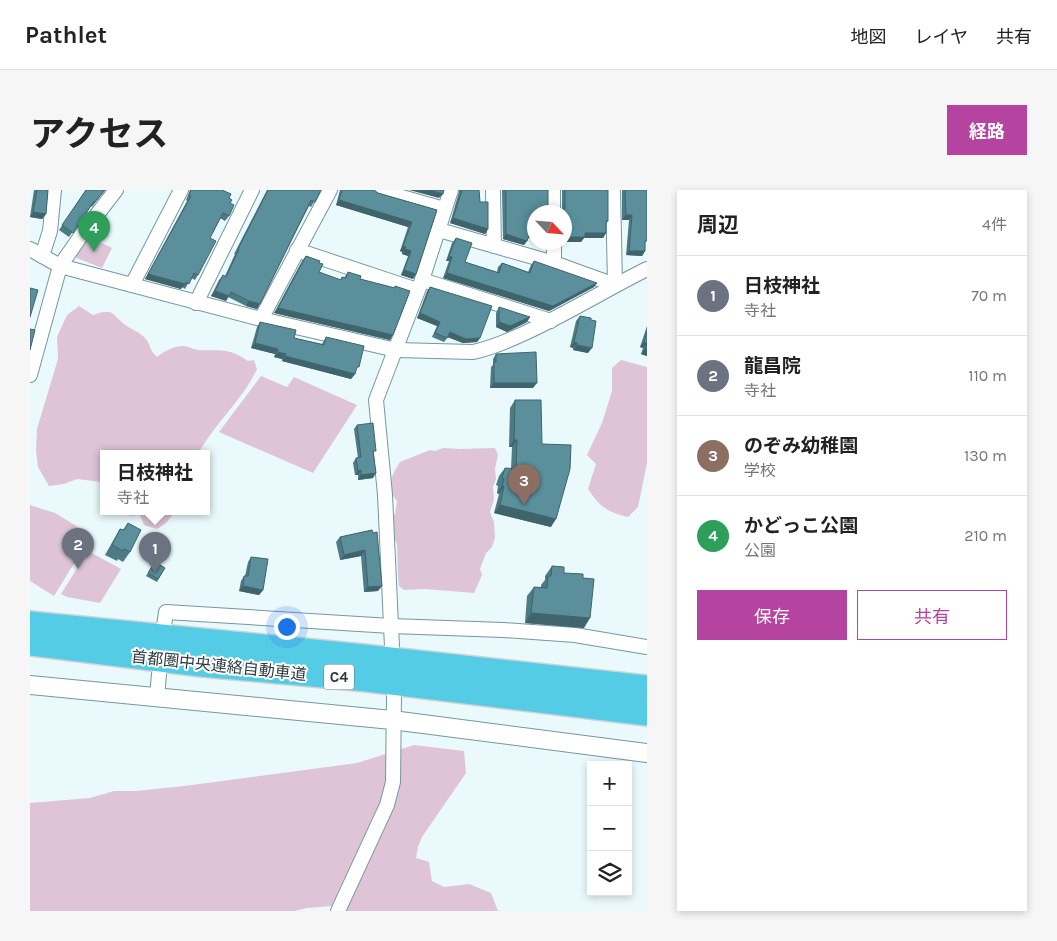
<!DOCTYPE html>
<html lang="ja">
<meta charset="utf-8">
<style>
body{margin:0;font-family:Karla,"Noto Sans JP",sans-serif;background:#f6f6f6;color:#222}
.controls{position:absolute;right:15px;bottom:15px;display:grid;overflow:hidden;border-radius:0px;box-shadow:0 2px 8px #0003}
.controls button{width:45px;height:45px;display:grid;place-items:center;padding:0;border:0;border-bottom:1px solid #e0e0e0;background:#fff;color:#222;font:25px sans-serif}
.compass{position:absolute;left:497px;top:15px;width:45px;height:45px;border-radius:50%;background:#fff;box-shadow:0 2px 8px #0003;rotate:116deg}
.you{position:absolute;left:256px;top:436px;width:18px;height:18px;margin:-12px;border:4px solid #fff;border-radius:50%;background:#1a73e8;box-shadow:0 0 0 8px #1a73e833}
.badge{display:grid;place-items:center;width:32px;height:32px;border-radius:50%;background:#b544a0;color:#fff;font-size:16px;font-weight:700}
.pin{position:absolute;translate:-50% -41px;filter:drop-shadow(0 1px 2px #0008)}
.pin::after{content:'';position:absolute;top:26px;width:18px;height:15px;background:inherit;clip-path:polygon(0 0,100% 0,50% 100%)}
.popup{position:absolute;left:70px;top:260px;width:110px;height:65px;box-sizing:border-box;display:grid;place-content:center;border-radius:0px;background:#fff;filter:drop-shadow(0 1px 4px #0005);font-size:16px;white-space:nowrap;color:#767676}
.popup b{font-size:19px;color:#222}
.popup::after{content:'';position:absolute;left:50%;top:100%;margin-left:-10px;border:10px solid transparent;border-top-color:#fff}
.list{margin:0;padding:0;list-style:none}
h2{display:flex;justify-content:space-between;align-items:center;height:65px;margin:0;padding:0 20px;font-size:21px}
h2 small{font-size:16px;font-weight:400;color:#767676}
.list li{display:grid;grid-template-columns:32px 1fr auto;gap:15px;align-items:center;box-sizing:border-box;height:80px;padding:0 20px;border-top:1px solid #e0e0e0}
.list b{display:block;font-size:19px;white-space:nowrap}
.list p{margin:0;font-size:16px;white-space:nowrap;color:#767676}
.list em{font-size:16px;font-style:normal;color:#767676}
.actions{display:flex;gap:10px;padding:15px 20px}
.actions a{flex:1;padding:11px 0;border:1px solid #b544a0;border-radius:0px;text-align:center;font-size:18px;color:#b544a0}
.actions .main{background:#b544a0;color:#fff}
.icon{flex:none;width:28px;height:28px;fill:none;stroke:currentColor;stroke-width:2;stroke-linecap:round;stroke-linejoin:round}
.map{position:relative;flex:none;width:617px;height:721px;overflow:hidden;border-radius:0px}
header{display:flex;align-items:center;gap:30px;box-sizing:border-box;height:70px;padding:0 25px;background:#fff;border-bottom:1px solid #e0e0e0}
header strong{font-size:24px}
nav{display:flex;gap:28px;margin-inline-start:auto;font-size:18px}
.intro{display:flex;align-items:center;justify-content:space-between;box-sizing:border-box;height:120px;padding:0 30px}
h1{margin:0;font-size:35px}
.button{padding:12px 22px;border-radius:0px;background:#b544a0;color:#fff;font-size:18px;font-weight:700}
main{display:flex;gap:30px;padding:0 30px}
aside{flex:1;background:#fff;border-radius:0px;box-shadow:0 2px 8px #0003}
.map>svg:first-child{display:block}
.green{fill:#dfc4d8}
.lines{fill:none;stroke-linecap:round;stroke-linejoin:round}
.minor-casing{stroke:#75979f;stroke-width:16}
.tertiary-casing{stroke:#75979f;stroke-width:20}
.motorway-casing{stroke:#d1d4d5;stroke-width:28}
.minor{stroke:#fff;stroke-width:14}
.tertiary{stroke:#fff;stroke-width:18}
.motorway{stroke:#54cce5;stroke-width:25}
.wall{fill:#4d7b85}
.shaded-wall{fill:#3f646c}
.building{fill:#5a8f9b;stroke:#3f646c}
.labels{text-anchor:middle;stroke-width:4;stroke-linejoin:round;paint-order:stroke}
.shield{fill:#fff;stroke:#6b7678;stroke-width:1}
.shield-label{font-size:15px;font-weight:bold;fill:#2c3b3e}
.street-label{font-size:16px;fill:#2c3b3e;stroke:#fff}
</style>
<header>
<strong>Pathlet</strong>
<nav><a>地図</a><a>レイヤ</a><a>共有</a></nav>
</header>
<div class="intro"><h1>アクセス</h1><a class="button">経路</a></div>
<main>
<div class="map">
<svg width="617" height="721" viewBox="0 0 617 721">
<rect width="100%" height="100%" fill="#eaf9fc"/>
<g class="green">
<path d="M57,46L82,58L72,78L44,67Z"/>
<path d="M49,116L63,125C83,118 81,123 94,134C101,139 109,142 114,147C121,153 118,159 127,167C135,161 143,156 153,156C158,156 163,159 168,160C190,161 199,157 218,171L224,170L227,179C212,211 185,233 168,264H74V297L71,292L47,289L34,294L19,296L8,277L6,261L7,239L28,169L27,147L37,125Z"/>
<path d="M591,170L617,177V273L608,317L598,327C577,322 570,317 558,299L566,274L557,265L572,233L582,201V178Z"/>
<path d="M231,186L257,197L264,187L327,215L283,283L189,242Z"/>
<path d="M413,258L431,259L465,258L468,265L465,279L466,289L463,297L464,309L460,322L464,332L465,348L462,357L456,363L450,379L452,385L444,403L395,399L374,400L369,396L368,387L367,354L364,347L362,328L365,324L367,311C355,296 361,287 370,272L400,260L405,261Z"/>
<path d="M0,315L25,323L58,343L56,347L59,349L24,406L0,391Z"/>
<path d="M98,322H145L136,333L127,339L114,335L110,325L100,326Z"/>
<path d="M58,361L91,379L70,413L37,407L31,404Z"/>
<path d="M384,555L434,561L436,583L392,647L388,657L386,668L399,672L402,691L414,697L439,694L461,703L468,721H303L302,716L277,718L265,721H0V613L60,608L84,601H106L154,596L327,573Z"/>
</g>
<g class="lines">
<g class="minor-casing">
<g id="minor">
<path d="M347,0L414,19"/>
<path d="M463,0L464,56"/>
<path d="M523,0V22"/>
<path d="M409,40L524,73L585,95L583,0"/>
<path d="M524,52V73"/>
<path d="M0,59L30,76L231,129L366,160L443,162C462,158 480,150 497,142C538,123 577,99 617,79"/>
<path d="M267,60L387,100"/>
<path d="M12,66L20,41L24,0"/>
<path d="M392,90L521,131"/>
<path d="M102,95L151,0"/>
<path d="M166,113L222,0"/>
<path d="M231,129L300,0"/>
<path d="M0,185L30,76L55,40L86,0"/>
<path d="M134,436L136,422L361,436L473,440L545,445L617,457"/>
<path d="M362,457L355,305L346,210L392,90L421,0"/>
<path d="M127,507L129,484"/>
<path d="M308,721L357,615L363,592L364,506"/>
</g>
</g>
<g class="tertiary-casing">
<path id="tertiary" d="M0,495L362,530L617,563"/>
</g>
<g class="motorway-casing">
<g id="motorway">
<path d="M0,434L324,466L617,498"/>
<path d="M0,453L171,474L337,489L617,523"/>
</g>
</g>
<use href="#minor" class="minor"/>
<use href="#tertiary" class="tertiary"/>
<use href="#motorway" class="motorway"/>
</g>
<g class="wall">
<path d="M4,0H18L16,24L12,29L0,27Z"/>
<path d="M56,0H75L62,17L61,16L39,47L29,40Z"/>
<path d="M160,0H192L199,8L200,13L199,26L195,31L190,28L180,48L168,85L165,90L161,88L155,99L152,97L151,99L115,89L157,11L156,10Z"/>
<path d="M237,0H291L281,17L279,16L227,119L216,116L198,107L196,111L181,106L189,90L193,85L195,86L205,64H204Z"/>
<path d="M310,0H344L348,3L407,20L383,89L371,85L378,66L372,64V62L370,61L378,37L306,15Z"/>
<path d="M429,0H449L450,12L458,39L455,44L420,33L429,2Z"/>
<path d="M472,0H518L504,22V48H498L494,55L473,49Z"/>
<path d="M532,0H578V31L576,34V43L573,48H554L551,52H534V22H532Z"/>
<path d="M592,0H617L615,61L612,66L596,65L599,30H592Z"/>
<path d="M426,48L435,72L467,82L468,77L472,73L498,82L501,75L504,71L564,97L519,121L413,88L419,71H416L422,53Z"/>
<path d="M276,66L289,73V82L310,90L312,87L314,88L318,82L330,89L364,98L365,96L360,150L244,123L272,71Z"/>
<path d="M400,97L450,148L447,152L433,153L418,147L414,152L402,147L407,136L387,128L397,101Z"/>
<path d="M469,117L497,132L477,142L466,137V123Z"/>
<path d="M550,126L558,163L543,160V158L540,157L546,131Z"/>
<path d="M230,132L264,148L292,154L296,147L325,182V184L321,189L252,171V169L244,167L245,164L221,158L227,137Z"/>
<path d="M617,136V166L611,164L613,158L610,157Z"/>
<path d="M466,164L503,198H460L461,177L463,175V169Z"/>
<path d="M485,210L512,254L521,337L464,323L469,304L467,303L468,296L466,295L469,286L475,278L481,279L482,257H479L480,218Z"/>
<path d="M327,235L344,264L343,288L328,290V285H325L323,273L326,268H328L324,239Z"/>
<path d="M98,333L100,362L93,372L88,369L87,371L75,365L84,349L90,339L93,340Z"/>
<path d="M342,340L348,401L334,402L331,366L310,370L306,352L310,347Z"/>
<path d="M221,367L233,400L229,405L209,401L211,391L214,386H215L218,372Z"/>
<path d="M125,372L135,378L127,392L116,386Z"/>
<path d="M522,376L534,383L553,388L554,438L495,433L497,406L504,397H511V395L515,390V386Z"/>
</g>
<g class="shaded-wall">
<path d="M379,0H400L413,4L409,8Z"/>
<path d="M309,10L382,32L378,37L306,15Z"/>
<path d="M3,22L16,24L12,29L0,27Z"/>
<path d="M596,25H602L599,30H592Z"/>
<path d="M423,28L458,39L455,44L420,33Z"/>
<path d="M534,42L538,43L534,47Z"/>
<path d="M500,43H504V48H496Z"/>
<path d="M555,43H576L573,48H554L551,52H534L538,47Z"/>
<path d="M476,44L497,51L494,55L473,49Z"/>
<path d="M373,56L376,57L372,62L370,61Z"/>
<path d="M375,59L381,61L378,66L372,64Z"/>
<path d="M599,61H615L612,66L596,65Z"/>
<path d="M419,66L422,67L419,71H416Z"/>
<path d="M374,80L386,84L383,89L371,85Z"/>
<path d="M417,83L567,93L564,97L519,121L413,88Z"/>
<path d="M118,84L155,94L151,99L115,89Z"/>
<path d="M185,101L199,106L196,111L181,106Z"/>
<path d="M219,111L230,114L227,119L216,116Z"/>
<path d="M248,118L363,145L360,150L244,123Z"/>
<path d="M390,123L410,132L407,136L387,128Z"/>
<path d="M500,127L497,132L477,142L466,137L469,132Z"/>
<path d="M420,142L450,148L447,152L433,153L417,147Z"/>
<path d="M544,152L547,153L543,158L540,157Z"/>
<path d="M614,152L617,153L613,158L610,157Z"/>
<path d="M225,153L248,159L245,164L221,158Z"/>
<path d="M547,155L562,158L558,163L543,160Z"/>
<path d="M615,159H617V166L611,164Z"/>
<path d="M248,162L256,164L252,169L244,167Z"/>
<path d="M255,166L325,184L321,189L252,171Z"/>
<path d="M464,193H507L503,198H460Z"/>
<path d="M484,250H487L482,257H479Z"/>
<path d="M331,280L328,285H325L328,281Z"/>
<path d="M346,283L343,288L328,290L331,285Z"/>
<path d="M472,296H474L469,304L467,303Z"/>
<path d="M470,315L526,329L521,337L464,323Z"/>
<path d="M335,360L331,366L310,370L314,365Z"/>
<path d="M213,396L233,400L229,405L209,401Z"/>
<path d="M352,396L348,401L334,402L338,397Z"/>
<path d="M501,423L560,428L554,438L495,433Z"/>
</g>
<g class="building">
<path d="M7,0H18L16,24L3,22Z"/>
<path d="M56,0H75L65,12L64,11L43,43L32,35Z"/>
<path d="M161,0H192L201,4L199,8L202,10L200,13L204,15L199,26L193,23L180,48L186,51L168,85L164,83L159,94L156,92L155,94L118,84L161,6L159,5Z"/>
<path d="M238,0H291L285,12L281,10L230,114L219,111L201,102L199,106L185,101L193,85L196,87L209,59H208Z"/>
<path d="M312,0H344L348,3L407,20L386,84L374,80L381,61L375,59L376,57L373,56L382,32L309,10Z"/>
<path d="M400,0H414L413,4Z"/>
<path d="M432,0H449L450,12H458V39L423,28Z"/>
<path d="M476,0H518V17L520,22H504V43H500L497,51L476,44Z"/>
<path d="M535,0H578V31H576V43H555V47H538V43L534,42V22H532L535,18Z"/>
<path d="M595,0H617V51H615V61H599L602,25H596Z"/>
<path d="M426,48L442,53L435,72L469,83L472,73L500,83L504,71L567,93L523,116L417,83L422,67L419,66Z"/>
<path d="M276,66L290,71L289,73L293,74L289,82L311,90L312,87L316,88L318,82L331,86L330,89L365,98V96L380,101L363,145L248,118Z"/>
<path d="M400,97L462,116L450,148L436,149L420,142L417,148L405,143L410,132L390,123Z"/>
<path d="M0,98L8,100L0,127Z"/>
<path d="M469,117L500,127L480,136L469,132Z"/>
<path d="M550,126L561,128V130L566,131L562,158L547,155V153L544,152Z"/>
<path d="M230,132L266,140L264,148L294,155L296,147L334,156L329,177H327L325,184L255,166L256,164L248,162V159L225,153Z"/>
<path d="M0,139L5,140L0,160Z"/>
<path d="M617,142V159H615L617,153L614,152Z"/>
<path d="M506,162L507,193H464V172H466V164Z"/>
<path d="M485,210H511L512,254L541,255L540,279L526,329L470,315L474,296H472L474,289L472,288L475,278L486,279L487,250H484Z"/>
<path d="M343,233L346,261H343L346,283L331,285V280L328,281L326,268L331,267L327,235Z"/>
<path d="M98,333L111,340L100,362L94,359L93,361L82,355L90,339L94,340Z"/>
<path d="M342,340L343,343L347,342L352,396L338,397L335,360L314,365L310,347Z"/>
<path d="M221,367L238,369L233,400L213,396L214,386H218Z"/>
<path d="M125,372L135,378L128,389L118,383Z"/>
<path d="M522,376L534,377V383L553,384V388L564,389L560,428L501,423L504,397L517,398L518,386H521Z"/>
</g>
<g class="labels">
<rect class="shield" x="294" y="474.5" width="30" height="25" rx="4"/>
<g class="shield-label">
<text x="309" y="492">C4</text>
</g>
<g class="street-label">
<text transform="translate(189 475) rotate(6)" y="6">首都圏中央連絡自動車道</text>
</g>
</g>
</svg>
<div class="controls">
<button>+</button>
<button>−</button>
<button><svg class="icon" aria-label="layers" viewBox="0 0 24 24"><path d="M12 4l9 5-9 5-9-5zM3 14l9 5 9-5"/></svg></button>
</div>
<svg class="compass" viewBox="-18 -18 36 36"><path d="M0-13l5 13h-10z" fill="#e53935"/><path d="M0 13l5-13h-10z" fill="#767676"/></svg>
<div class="you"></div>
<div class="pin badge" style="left:125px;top:383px;background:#6b7280">1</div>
<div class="popup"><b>日枝神社</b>寺社</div>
<div class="pin badge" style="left:48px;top:379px;background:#6b7280">2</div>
<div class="pin badge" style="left:494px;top:315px;background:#8d6e63">3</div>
<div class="pin badge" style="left:64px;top:62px;background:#2e9e5b">4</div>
</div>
<aside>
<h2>周辺<small>4件</small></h2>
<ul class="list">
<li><span class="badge" style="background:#6b7280">1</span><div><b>日枝神社</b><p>寺社</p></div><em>70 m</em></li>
<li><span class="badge" style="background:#6b7280">2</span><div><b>龍昌院</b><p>寺社</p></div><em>110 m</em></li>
<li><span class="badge" style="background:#8d6e63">3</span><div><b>のぞみ幼稚園</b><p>学校</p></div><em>130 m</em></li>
<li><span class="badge" style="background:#2e9e5b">4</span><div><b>かどっこ公園</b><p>公園</p></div><em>210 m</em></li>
</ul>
<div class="actions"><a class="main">保存</a><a>共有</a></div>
</aside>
</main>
